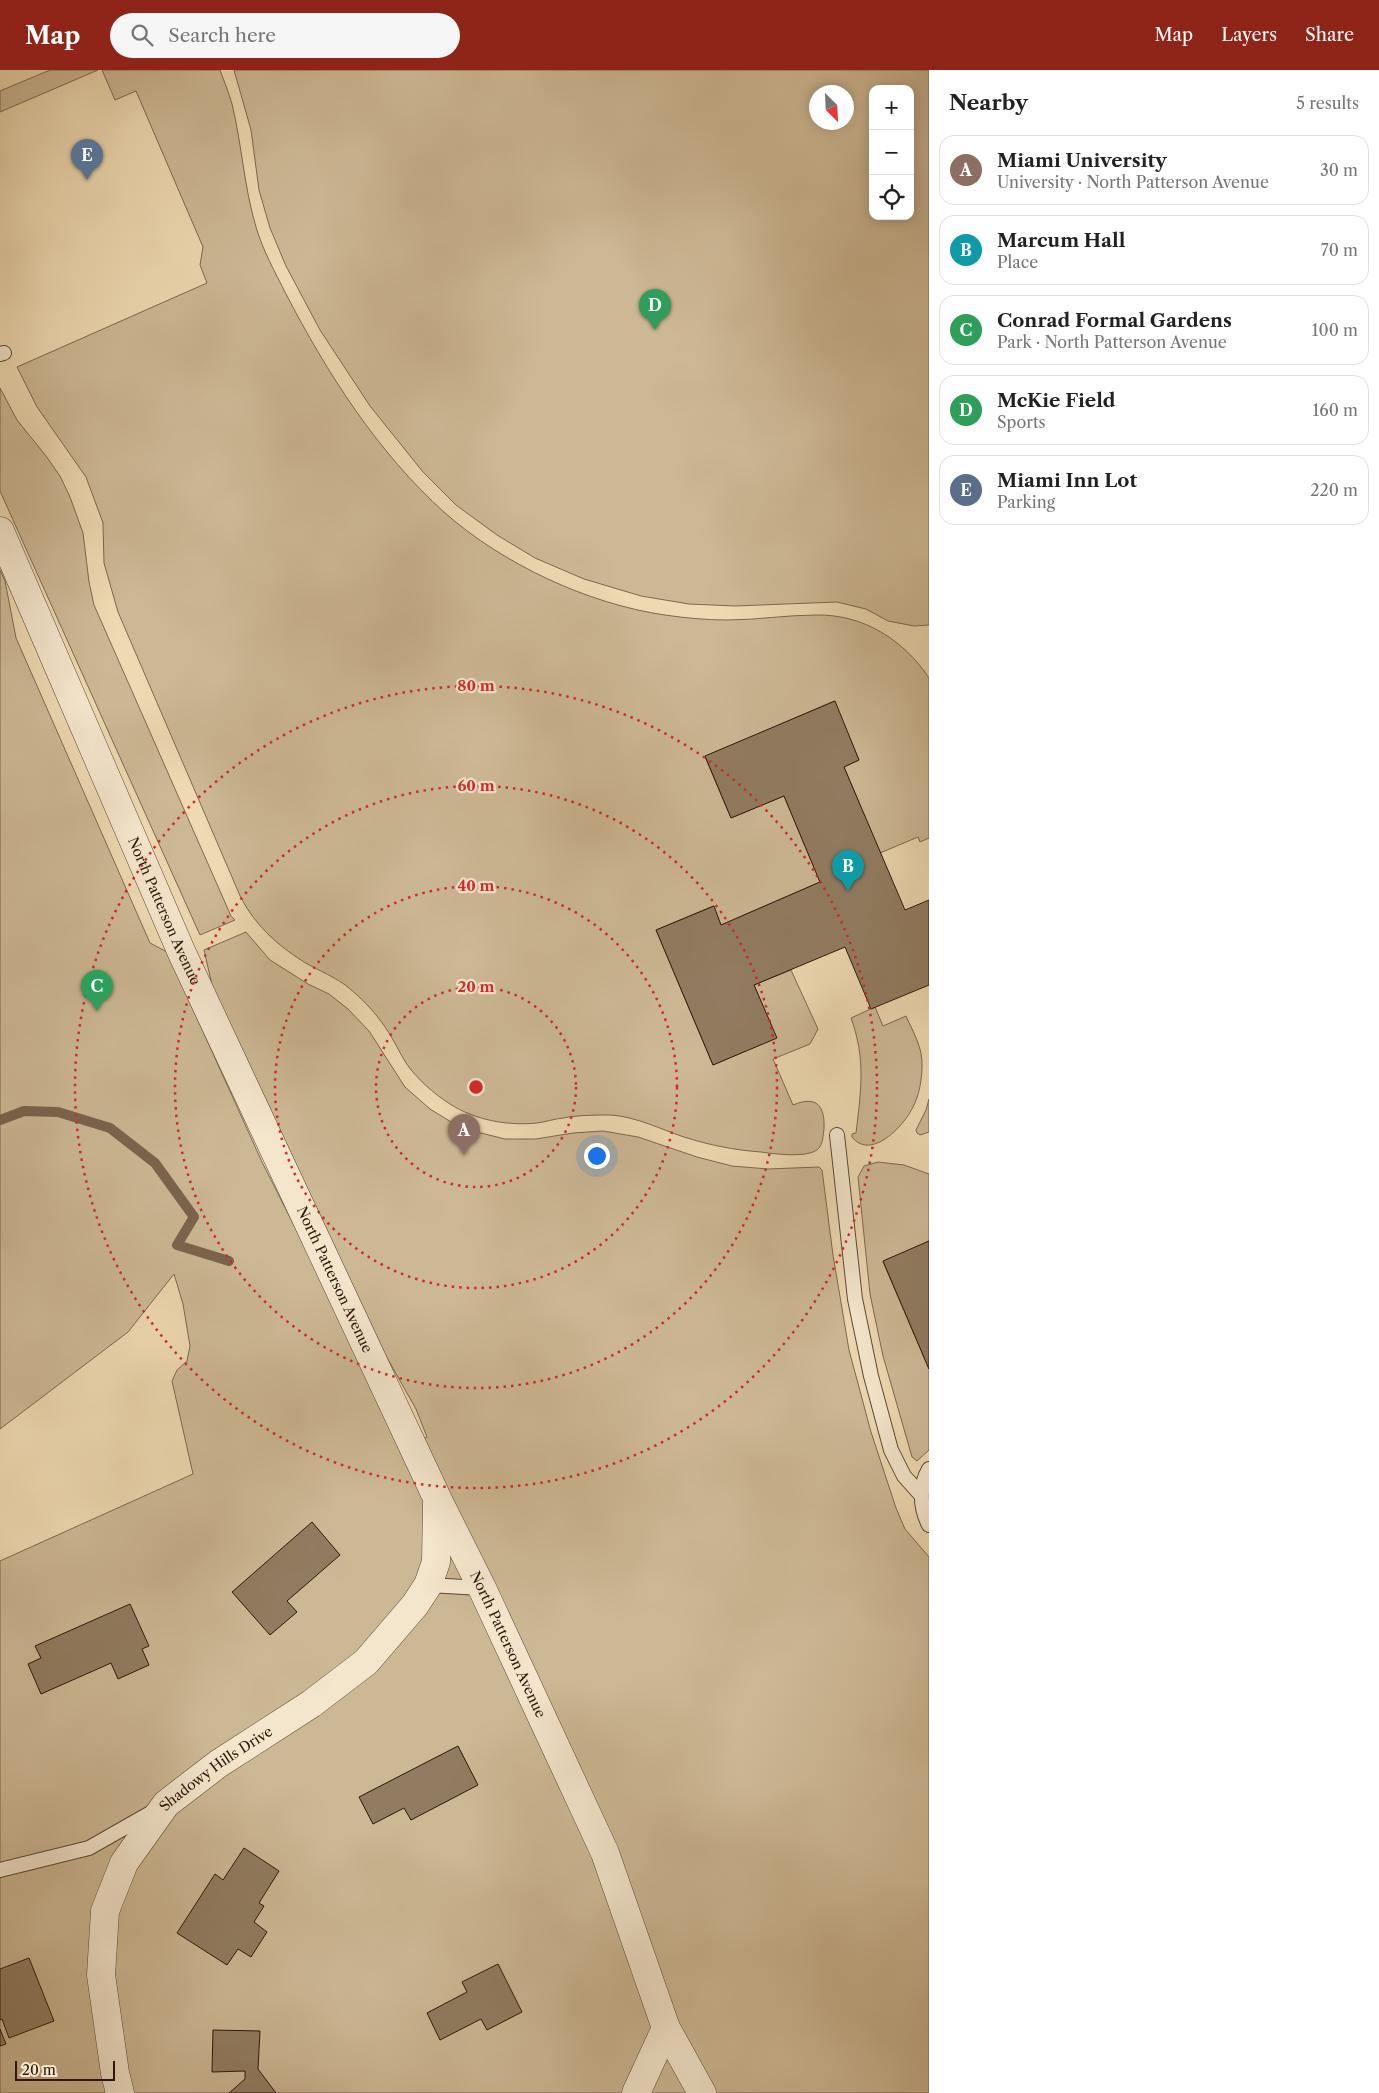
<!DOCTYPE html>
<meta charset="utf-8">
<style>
body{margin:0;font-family:"Libre Caslon Text",serif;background:#f6f6f6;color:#222}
.controls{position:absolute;right:15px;top:15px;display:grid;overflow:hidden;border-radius:10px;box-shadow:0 2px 12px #0003}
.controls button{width:45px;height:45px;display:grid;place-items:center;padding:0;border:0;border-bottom:1px solid #e0e0e0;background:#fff;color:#222;font:25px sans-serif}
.compass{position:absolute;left:809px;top:15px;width:45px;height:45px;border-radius:50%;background:#fff;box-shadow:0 2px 12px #0003;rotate:156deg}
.scale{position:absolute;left:15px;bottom:12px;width:100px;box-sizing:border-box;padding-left:5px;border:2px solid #2c170a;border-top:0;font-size:14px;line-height:18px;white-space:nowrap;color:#2c170a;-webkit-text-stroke:4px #f4e6cd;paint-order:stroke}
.you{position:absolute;left:596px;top:1085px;width:18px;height:18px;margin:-12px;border:4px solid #fff;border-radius:50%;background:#1a73e8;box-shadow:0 0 0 8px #1a73e833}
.badge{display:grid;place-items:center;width:32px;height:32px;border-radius:50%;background:#8f2418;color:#fff;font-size:16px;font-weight:700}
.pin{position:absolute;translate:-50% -41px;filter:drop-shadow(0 1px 2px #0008)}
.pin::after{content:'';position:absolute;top:26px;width:18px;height:15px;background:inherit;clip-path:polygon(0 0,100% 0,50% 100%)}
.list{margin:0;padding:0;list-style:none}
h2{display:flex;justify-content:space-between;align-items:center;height:65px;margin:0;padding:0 20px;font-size:21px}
h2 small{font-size:16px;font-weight:400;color:#767676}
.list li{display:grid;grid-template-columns:32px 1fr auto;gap:15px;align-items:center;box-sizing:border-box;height:70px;margin:0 10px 10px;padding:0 10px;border:1px solid #e0e0e0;border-radius:15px}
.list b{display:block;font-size:19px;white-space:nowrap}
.list p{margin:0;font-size:16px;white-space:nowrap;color:#767676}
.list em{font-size:16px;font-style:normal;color:#767676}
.icon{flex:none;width:28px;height:28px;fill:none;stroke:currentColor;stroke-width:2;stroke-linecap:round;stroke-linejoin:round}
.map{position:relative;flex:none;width:929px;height:2023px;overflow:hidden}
header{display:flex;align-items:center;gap:30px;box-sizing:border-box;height:70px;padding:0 25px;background:#8f2418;color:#fff}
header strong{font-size:24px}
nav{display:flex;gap:28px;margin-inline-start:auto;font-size:18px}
.search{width:350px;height:45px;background:#f6f6f6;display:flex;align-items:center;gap:12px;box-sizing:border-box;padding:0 18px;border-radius:28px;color:#767676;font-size:19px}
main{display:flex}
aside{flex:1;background:#fff}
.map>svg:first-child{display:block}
.green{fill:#cdb895;stroke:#7c6850;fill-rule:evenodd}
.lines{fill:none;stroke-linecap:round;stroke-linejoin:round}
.stream{stroke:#79644d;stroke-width:10}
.building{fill:#917c61;stroke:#2c170a}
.lane-casing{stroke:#5c4834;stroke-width:16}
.street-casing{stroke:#5c4834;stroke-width:29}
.lane{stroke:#f4e6cd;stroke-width:14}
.street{stroke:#f4e6cd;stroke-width:28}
.ring{fill:none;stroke:#d62828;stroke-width:2.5;stroke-dasharray:2.5 5}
.labels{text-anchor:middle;stroke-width:4.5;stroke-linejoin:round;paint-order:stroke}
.street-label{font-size:14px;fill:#2c170a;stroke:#f4e6cd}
.centre{fill:#d62828;stroke:#f4e6cd;stroke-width:2.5}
.ring-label{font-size:15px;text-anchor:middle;font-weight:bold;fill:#d62828;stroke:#f4e6cd;stroke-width:4.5;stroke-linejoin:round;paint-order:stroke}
</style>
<header>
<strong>Map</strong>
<div class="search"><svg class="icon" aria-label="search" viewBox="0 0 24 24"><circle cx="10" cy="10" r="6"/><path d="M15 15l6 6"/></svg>Search here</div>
<nav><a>Map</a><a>Layers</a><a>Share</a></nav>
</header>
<main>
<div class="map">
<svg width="929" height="2023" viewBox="0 0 929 2023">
<rect width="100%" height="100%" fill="#eed9b2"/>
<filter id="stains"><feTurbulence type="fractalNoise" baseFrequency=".004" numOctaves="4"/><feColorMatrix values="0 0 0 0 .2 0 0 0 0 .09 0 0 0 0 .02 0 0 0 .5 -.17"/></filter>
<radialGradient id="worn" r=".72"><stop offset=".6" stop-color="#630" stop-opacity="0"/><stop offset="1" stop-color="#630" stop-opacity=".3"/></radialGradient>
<g class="green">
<path d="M50,0H98L0,42V21Z"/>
<path d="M102,0H220C224,11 229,23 232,34C242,75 244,117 256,157C263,181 275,202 286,224C327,303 378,383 445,443C503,494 588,534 665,545C685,548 707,550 727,550C757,550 786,545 816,545C863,544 904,570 929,608V768L920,772L918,767L880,783L844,697L859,690L834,631L705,687L731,748L784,726L820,812L721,855L713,836L656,860L713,995L776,968L754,915L791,900L818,959L810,974L773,989L793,1035C817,1025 825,1036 824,1059C823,1066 823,1075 817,1080C806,1088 774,1084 761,1082C734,1080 709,1075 684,1067C660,1059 637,1047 611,1045C595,1045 579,1045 563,1048C554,1049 545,1052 537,1053C507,1056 475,1050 450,1034C433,1023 417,1009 406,993C398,980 392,966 383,954C373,940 362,929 349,918C336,907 319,901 304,892C277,875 256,856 241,828L118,542L104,493L103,453L86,407L37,337L17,297L207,213L200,195L203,177L136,21L115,30Z"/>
<path d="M234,0H929V555L914,556L888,551L866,539L837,532L735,536L689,534L641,526L584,509L535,488L497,465L456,435L423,402L370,336L320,260L286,196L270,158L259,120L251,60ZM873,19H910V146H873ZM816,22H846V52H816Z"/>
<path d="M0,318L17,350L46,386L60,406L70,427L83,463L89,512L94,535L231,846L235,850L200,865L0,421Z"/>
<path d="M0,500L5,511L16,568L150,873L167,882L262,1092L375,1316L401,1380L427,1367L416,1339L386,1286L212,915L204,880L246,862L270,890L308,914L329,924L348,939L369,961L405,1017L430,1039L461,1058L505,1069H536L573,1063L603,1061L638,1067L697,1087L732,1096L768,1099L819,1097L822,1100L833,1185L849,1280L871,1362L896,1438L905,1459L929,1487V2023H0V1491L193,1404L172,1311L177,1300L187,1291L190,1276L183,1234L174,1204L128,1262L0,1359Z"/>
<path d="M875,937L883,956L906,946C913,962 923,978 922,996C922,1009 919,1026 913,1037C904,1056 871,1091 852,1067V1064L856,1063C861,1021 866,989 851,948Z"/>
<path d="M929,1029V1062L920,1065L917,1063L916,1060L926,1040Z"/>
<path d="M878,1092L904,1095L929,1104V1171L883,1192L929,1299V1380L917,1391L912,1387L883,1286L870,1224L858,1107L864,1096Z"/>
</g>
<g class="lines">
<path class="stream" d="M0,1050L24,1041L58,1042L110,1058L155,1093L194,1147L177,1175L229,1191"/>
</g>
<g class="building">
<path d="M835,631L859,690L844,697L905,840L929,830V915L871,939L845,877L754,915L777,968L713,995L656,860L714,836L721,855L820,812L784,726L731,748L705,686Z"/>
<path d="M929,1171V1299L883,1191Z"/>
<path d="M312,1452L340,1485L287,1531L297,1542L270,1565L232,1522Z"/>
<path d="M130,1534L149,1576L142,1579L149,1595L118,1609L111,1593L41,1624L28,1594L41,1588L35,1576Z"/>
<path d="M458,1676L478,1715L411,1750L404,1738L373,1754L359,1727Z"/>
<path d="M244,1778L279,1801L259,1833L264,1836L254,1852L267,1862L251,1887L238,1879L227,1895L177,1863L215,1804L223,1810Z"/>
<path d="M29,1888L54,1951L9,1968L2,1949L0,1950V1899Z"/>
<path d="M498,1894L522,1942L487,1960L481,1949L440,1970L427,1943L467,1922L462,1912Z"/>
<path d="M0,1959L6,1974L0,1976Z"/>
<path d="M213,1960L260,1961L258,1999L276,2023H229L245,2009V2001L212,2002Z"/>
</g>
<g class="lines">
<g class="lane-casing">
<g id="lane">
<path d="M0,284L4,283"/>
<path d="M837,1065L855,1229L871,1306L891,1380L904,1406L921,1425"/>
<path d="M929,1399C919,1416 920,1438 929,1455"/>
<path d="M428,1515L482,1518"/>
<path d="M0,1800L89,1778L154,1741"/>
</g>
</g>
<g class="street-casing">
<g id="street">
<path id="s1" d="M0,461L181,881L438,1430L482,1518L605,1783L666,1958L702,2023"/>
<path id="s2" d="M120,2023L115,2003L101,1905L105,1841L124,1793L166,1734L218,1694L311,1634L366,1592L415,1535L428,1515L436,1492L437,1434"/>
<path d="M636,2023L666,1958"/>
</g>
</g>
<use href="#lane" class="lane"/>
<use href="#street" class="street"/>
</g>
<g class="ring">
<circle cx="476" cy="1017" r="100"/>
<circle cx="476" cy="1017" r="201"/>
<circle cx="476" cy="1017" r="301"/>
<circle cx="476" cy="1017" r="401"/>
</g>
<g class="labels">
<g class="street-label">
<text dy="5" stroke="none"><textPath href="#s1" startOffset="414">North Patterson Avenue</textPath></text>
<text dy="5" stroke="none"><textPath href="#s1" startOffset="820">North Patterson Avenue</textPath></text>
<text dy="5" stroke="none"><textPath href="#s1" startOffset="1224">North Patterson Avenue</textPath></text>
<text dy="5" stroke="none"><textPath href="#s2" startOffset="369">Shadowy Hills Drive</textPath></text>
</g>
</g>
<circle cx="476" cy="1017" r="8" class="centre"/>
<g class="ring-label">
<text x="476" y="621">80 m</text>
<text x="476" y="721">60 m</text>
<text x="476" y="821">40 m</text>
<text x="476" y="922">20 m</text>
</g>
<rect width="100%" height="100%" filter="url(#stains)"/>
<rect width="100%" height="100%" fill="url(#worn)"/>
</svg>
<div class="controls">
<button>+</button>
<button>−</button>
<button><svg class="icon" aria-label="locate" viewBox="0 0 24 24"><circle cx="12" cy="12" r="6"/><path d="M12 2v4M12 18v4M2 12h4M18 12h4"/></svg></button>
</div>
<svg class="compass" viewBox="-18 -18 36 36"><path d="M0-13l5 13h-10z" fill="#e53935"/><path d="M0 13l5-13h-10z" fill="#767676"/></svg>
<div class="scale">20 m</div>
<div class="you"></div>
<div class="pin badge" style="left:464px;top:1085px;background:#8d6e63">A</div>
<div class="pin badge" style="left:848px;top:821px;background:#0f9aa8">B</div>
<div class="pin badge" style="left:97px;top:941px;background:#2e9e5b">C</div>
<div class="pin badge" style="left:655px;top:260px;background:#2e9e5b">D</div>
<div class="pin badge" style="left:87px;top:110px;background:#5c6f8a">E</div>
</div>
<aside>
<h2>Nearby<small>5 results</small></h2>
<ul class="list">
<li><span class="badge" style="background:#8d6e63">A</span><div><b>Miami University</b><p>University · North Patterson Avenue</p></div><em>30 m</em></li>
<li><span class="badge" style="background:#0f9aa8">B</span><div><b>Marcum Hall</b><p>Place</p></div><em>70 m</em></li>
<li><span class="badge" style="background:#2e9e5b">C</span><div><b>Conrad Formal Gardens</b><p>Park · North Patterson Avenue</p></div><em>100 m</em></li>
<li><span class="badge" style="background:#2e9e5b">D</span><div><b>McKie Field</b><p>Sports</p></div><em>160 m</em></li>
<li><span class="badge" style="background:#5c6f8a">E</span><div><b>Miami Inn Lot</b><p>Parking</p></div><em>220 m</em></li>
</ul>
</aside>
</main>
